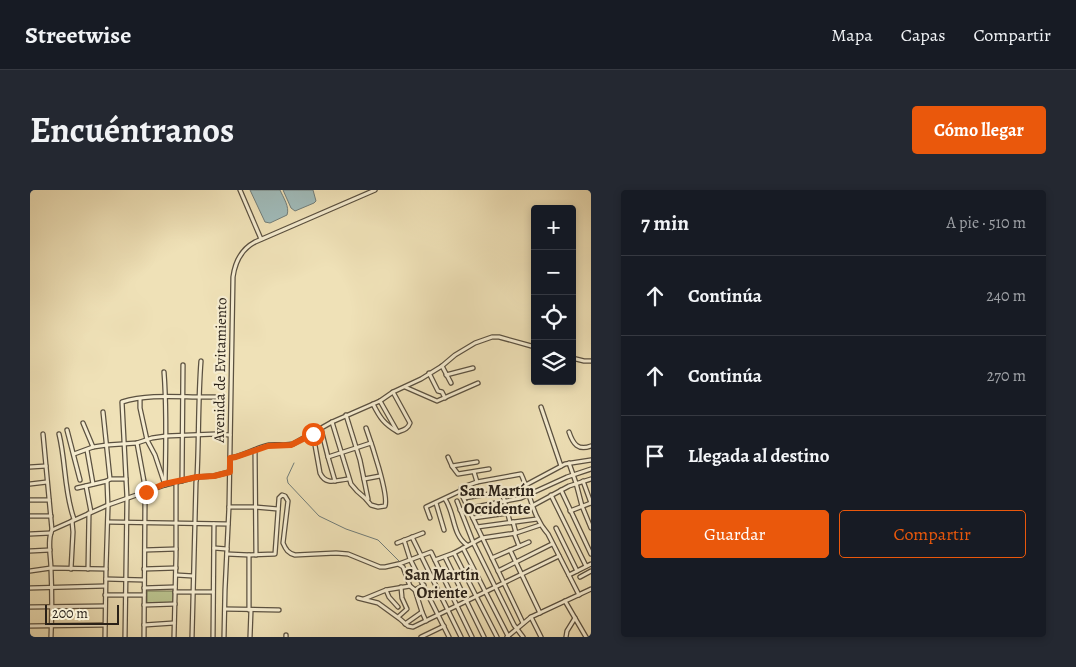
<!DOCTYPE html>
<html lang="es">
<meta charset="utf-8">
<style>
body{margin:0;font-family:Alegreya,serif;background:#242831;color:#f1f3f6}
.controls{position:absolute;right:15px;top:15px;display:grid;overflow:hidden;border-radius:5px;box-shadow:0 2px 8px #0003}
.controls button{width:45px;height:45px;display:grid;place-items:center;padding:0;border:0;border-bottom:1px solid #363941;background:#171b24;color:#f1f3f6;font:25px sans-serif}
.scale{position:absolute;left:15px;bottom:12px;width:74px;box-sizing:border-box;padding-left:5px;border:2px solid #2a2118;border-top:0;font-size:14px;line-height:18px;white-space:nowrap;color:#2a2118;-webkit-text-stroke:4px #f5ecd0;paint-order:stroke}
.stop{position:absolute;width:15px;height:15px;margin:-11px;border:4px solid #ea580c;border-radius:50%;background:#fff}
.stop.end{background:#ea580c;border-color:#fff;box-shadow:0 1px 5px #0008}
.list{margin:0;padding:0;list-style:none}
h2{display:flex;justify-content:space-between;align-items:center;height:65px;margin:0;padding:0 20px;font-size:21px}
h2 small{font-size:16px;font-weight:400;color:#9ea1a6}
.list li{display:grid;grid-template-columns:32px 1fr auto;gap:15px;align-items:center;box-sizing:border-box;height:80px;padding:0 20px;border-top:1px solid #363941}
.list b{display:block;font-size:19px;white-space:nowrap}
.list em{font-size:16px;font-style:normal;color:#9ea1a6}
.actions{display:flex;gap:10px;padding:15px 20px}
.actions a{flex:1;padding:11px 0;border:1px solid #ea580c;border-radius:5px;text-align:center;font-size:18px;color:#ea580c}
.actions .main{background:#ea580c;color:#fff}
.icon{flex:none;width:28px;height:28px;fill:none;stroke:currentColor;stroke-width:2;stroke-linecap:round;stroke-linejoin:round}
.map{position:relative;flex:none;width:561px;height:447px;overflow:hidden;border-radius:5px}
header{display:flex;align-items:center;gap:30px;box-sizing:border-box;height:70px;padding:0 25px;background:#171b24;border-bottom:1px solid #363941}
header strong{font-size:24px}
nav{display:flex;gap:28px;margin-inline-start:auto;font-size:18px}
.intro{display:flex;align-items:center;justify-content:space-between;box-sizing:border-box;height:120px;padding:0 30px}
h1{margin:0;font-size:35px}
.button{padding:12px 22px;border-radius:5px;background:#ea580c;color:#fff;font-size:18px;font-weight:700}
main{display:flex;gap:30px;padding:0 30px}
aside{flex:1;background:#171b24;border-radius:5px;box-shadow:0 2px 8px #0003}
.map>svg:first-child{display:block}
.green{fill:#bac28d;stroke:#727252}
.water{fill:#a0bbba;stroke:#717d79}
.lines{fill:none;stroke-linecap:round;stroke-linejoin:round}
.stream{stroke:#717d79;stroke-width:1}
.minor-casing{stroke:#5b5140;stroke-width:5.5}
.minor{stroke:#f5ecd0;stroke-width:3}
.route{stroke:#ea580c;stroke-width:6}
.labels{text-anchor:middle;stroke-width:4.5;stroke-linejoin:round;paint-order:stroke}
.street-label{font-size:15px;fill:#2a2118;stroke:#f5ecd0}
.neighbourhood-label{font-size:16px;font-weight:bold;fill:#2a2118;stroke:#f5ecd0}
</style>
<header>
<strong>Streetwise</strong>
<nav><a>Mapa</a><a>Capas</a><a>Compartir</a></nav>
</header>
<div class="intro"><h1>Encuéntranos</h1><a class="button">Cómo llegar</a></div>
<main>
<div class="map">
<svg width="561" height="447" viewBox="0 0 561 447">
<rect width="100%" height="100%" fill="#efe1b7"/>
<filter id="stains"><feTurbulence type="fractalNoise" baseFrequency=".004" numOctaves="4"/><feColorMatrix values="0 0 0 0 .2 0 0 0 0 .09 0 0 0 0 .02 0 0 0 .5 -.17"/></filter>
<radialGradient id="worn" r=".72"><stop offset=".6" stop-color="#630" stop-opacity="0"/><stop offset="1" stop-color="#630" stop-opacity=".3"/></radialGradient>
<rect class="green" x="117" y="401" width="26" height="12"/>
<g class="water">
<path d="M220,0H250C253,7 260,17 257,25L240,33L235,32Z"/>
<path d="M253,0H283L286,11L284,13L265,21L261,18Z"/>
</g>
<g class="lines">
<path class="stream" d="M264,273L257,288L258,293L289,326L316,339L348,350L370,372"/>
<g class="minor-casing">
<g id="minor">
<path d="M210,0L231,49"/>
<path d="M542,168L554,171H561"/>
<path d="M412,176L421,193"/>
<path d="M134,182C137,220 136,257 135,295"/>
<path d="M399,183L408,201L412,202L415,208"/>
<path d="M416,185L443,178"/>
<path d="M375,197L407,211L448,193"/>
<path d="M110,209V218L117,250L125,265L134,292"/>
<path d="M350,211L367,241"/>
<path d="M343,214C350,228 354,234 368,242C373,240 378,239 380,233L363,202"/>
<path d="M511,217L531,276"/>
<path d="M73,222L80,289L77,291L78,317L76,379L75,447"/>
<path d="M316,225L330,270L338,309"/>
<path d="M302,232L321,294L327,301L335,308L341,315L348,317L355,316C359,305 341,252 336,238"/>
<path d="M53,233L63,257L77,255L107,253L122,248L136,246L186,244L200,245"/>
<path d="M291,239L298,267L305,291"/>
<path d="M37,240L50,290"/>
<path d="M539,242C543,254 548,261 561,256"/>
<path d="M13,244L22,340"/>
<path d="M29,244C36,272 34,302 44,329"/>
<path d="M283,244L290,283C296,296 307,290 318,289"/>
<path d="M107,253L116,302"/>
<path d="M57,260L63,294"/>
<path d="M225,260L226,365"/>
<path d="M44,264L63,257"/>
<path d="M298,267L341,253"/>
<path d="M418,267L422,276L428,284L459,279"/>
<path d="M200,268C213,266 225,258 239,255C247,254 255,256 263,254L302,232L350,211L363,202L391,189L412,176L425,165L445,153L462,147H469L505,157"/>
<path d="M539,273L546,293L552,316L561,338"/>
<path d="M422,276L447,272"/>
<path d="M0,277L16,276"/>
<path d="M444,282L447,292"/>
<path d="M80,289H96"/>
<path d="M334,289L350,286"/>
<path d="M152,291L153,175"/>
<path d="M553,291L561,313"/>
<path d="M0,294L17,292"/>
<path d="M56,296L61,322"/>
<path d="M47,298L77,291"/>
<path d="M531,300L561,364"/>
<path d="M430,301L493,433"/>
<path d="M472,302L480,332"/>
<path d="M114,303L115,311L114,447"/>
<path d="M521,305L556,376"/>
<path d="M434,308L472,302L492,297L535,274L561,270"/>
<path d="M415,309C425,323 422,345 437,355"/>
<path d="M0,310H19"/>
<path d="M427,311L443,352L484,435L493,447"/>
<path d="M406,313L414,340"/>
<path d="M199,317H225L248,319"/>
<path d="M430,320L491,308L537,287L561,279"/>
<path d="M540,321L561,313"/>
<path d="M0,326H21"/>
<path d="M400,328L396,317L430,301L431,298L433,297L447,292L491,284C501,305 502,326 518,344L549,405"/>
<path d="M443,328L478,323L502,316L539,296L561,289"/>
<path d="M78,332L198,334"/>
<path d="M483,332L486,343"/>
<path d="M447,337L507,329"/>
<path d="M526,338L547,381"/>
<path d="M484,343L489,356"/>
<path d="M0,344L21,343"/>
<path d="M382,347L431,447"/>
<path d="M374,350L380,369L419,447"/>
<path d="M367,353L393,343"/>
<path d="M184,358L197,359"/>
<path d="M433,358L478,446"/>
<path d="M115,360L146,359"/>
<path d="M480,360L510,423"/>
<path d="M0,361L20,360"/>
<path d="M424,363L467,447"/>
<path d="M197,364L219,365L245,364L249,308L252,305L255,306L258,311L253,353C256,360 258,363 265,365L306,363L318,364L350,377H355L368,374L373,377L380,396L385,400L392,422L396,431"/>
<path d="M219,365V420"/>
<path d="M415,367L454,447"/>
<path d="M462,368L499,352"/>
<path d="M405,370L424,363L452,348L486,343L510,335"/>
<path d="M369,374L401,362L442,447"/>
<path d="M41,379L43,342L42,331"/>
<path d="M58,379L59,323"/>
<path d="M114,379L146,378"/>
<path d="M0,381L21,378L76,379"/>
<path d="M468,381L522,354"/>
<path d="M146,385L163,386"/>
<path d="M539,385L561,374"/>
<path d="M550,387L561,381"/>
<path d="M76,389L114,390"/>
<path d="M0,398L75,396"/>
<path d="M114,398L145,397"/>
<path d="M356,400L359,407L368,417"/>
<path d="M385,400L394,395"/>
<path d="M145,402H183"/>
<path d="M75,405H114"/>
<path d="M328,408L348,413L370,429L378,436L383,437L529,366"/>
<path d="M334,409L356,400L380,396"/>
<path d="M535,411L556,447"/>
<path d="M114,415L145,414"/>
<path d="M0,417L75,416"/>
<path d="M195,419L249,420"/>
<path d="M368,427L377,419L372,408L371,397"/>
<path d="M501,427L511,447"/>
<path d="M375,434L392,422"/>
<path d="M114,435L144,433"/>
<path d="M0,436L75,435"/>
<path d="M256,445V447"/>
<path d="M21,447C22,424 22,402 21,379C21,368 17,350 22,340L78,315L135,295L167,287L184,286L199,282"/>
<path d="M95,447L97,308L92,212C121,203 154,208 185,207"/>
<path d="M144,447L146,366V292"/>
<path d="M162,447L166,292L167,287C169,249 168,210 171,171"/>
<path d="M183,447L184,334"/>
<path d="M194,447L195,400L199,317L203,87C205,72 212,59 225,52L345,0"/>
<path d="M220,447L221,420"/>
<path d="M391,447L414,436"/>
<path d="M477,447L501,427L561,399"/>
<path d="M536,447L537,441L545,428"/>
</g>
</g>
<use href="#minor" class="minor"/>
</g>
<g class="lines">
<path class="route" d="M116,302L134,294L167,287L184,286L200,282V268L206,267L238,256L261,255L283,244"/>
</g>
<g class="labels">
<g class="street-label">
<text transform="translate(190 180) rotate(-89)" y="5">Avenida de Evitamiento</text>
</g>
<g class="neighbourhood-label">
<text x="467" y="306">San Martín<tspan x="467" dy="18">Occidente</tspan></text>
<text x="412" y="390">San Martín<tspan x="412" dy="18">Oriente</tspan></text>
</g>
</g>
<rect width="100%" height="100%" filter="url(#stains)"/>
<rect width="100%" height="100%" fill="url(#worn)"/>
</svg>
<div class="controls">
<button>+</button>
<button>−</button>
<button><svg class="icon" aria-label="locate" viewBox="0 0 24 24"><circle cx="12" cy="12" r="6"/><path d="M12 2v4M12 18v4M2 12h4M18 12h4"/></svg></button>
<button><svg class="icon" aria-label="layers" viewBox="0 0 24 24"><path d="M12 4l9 5-9 5-9-5zM3 14l9 5 9-5"/></svg></button>
</div>
<div class="scale">200 m</div>
<div class="stop" style="left:283px;top:244px"></div>
<div class="stop end" style="left:116px;top:302px"></div>
</div>
<aside>
<h2>7 min<small>A pie · 510 m</small></h2>
<ul class="list">
<li><svg class="icon" aria-label="ahead" viewBox="0 0 24 24"><path d="M12 20V5M6 11l6-6 6 6"/></svg><div><b>Continúa</b></div><em>240 m</em></li>
<li><svg class="icon" aria-label="ahead" viewBox="0 0 24 24"><path d="M12 20V5M6 11l6-6 6 6"/></svg><div><b>Continúa</b></div><em>270 m</em></li>
<li><svg class="icon" aria-label="arrive" viewBox="0 0 24 24"><path d="M6 21V4h12l-3 4 3 4H6"/></svg><div><b>Llegada al destino</b></div></li>
</ul>
<div class="actions"><a class="main">Guardar</a><a>Compartir</a></div>
</aside>
</main>
